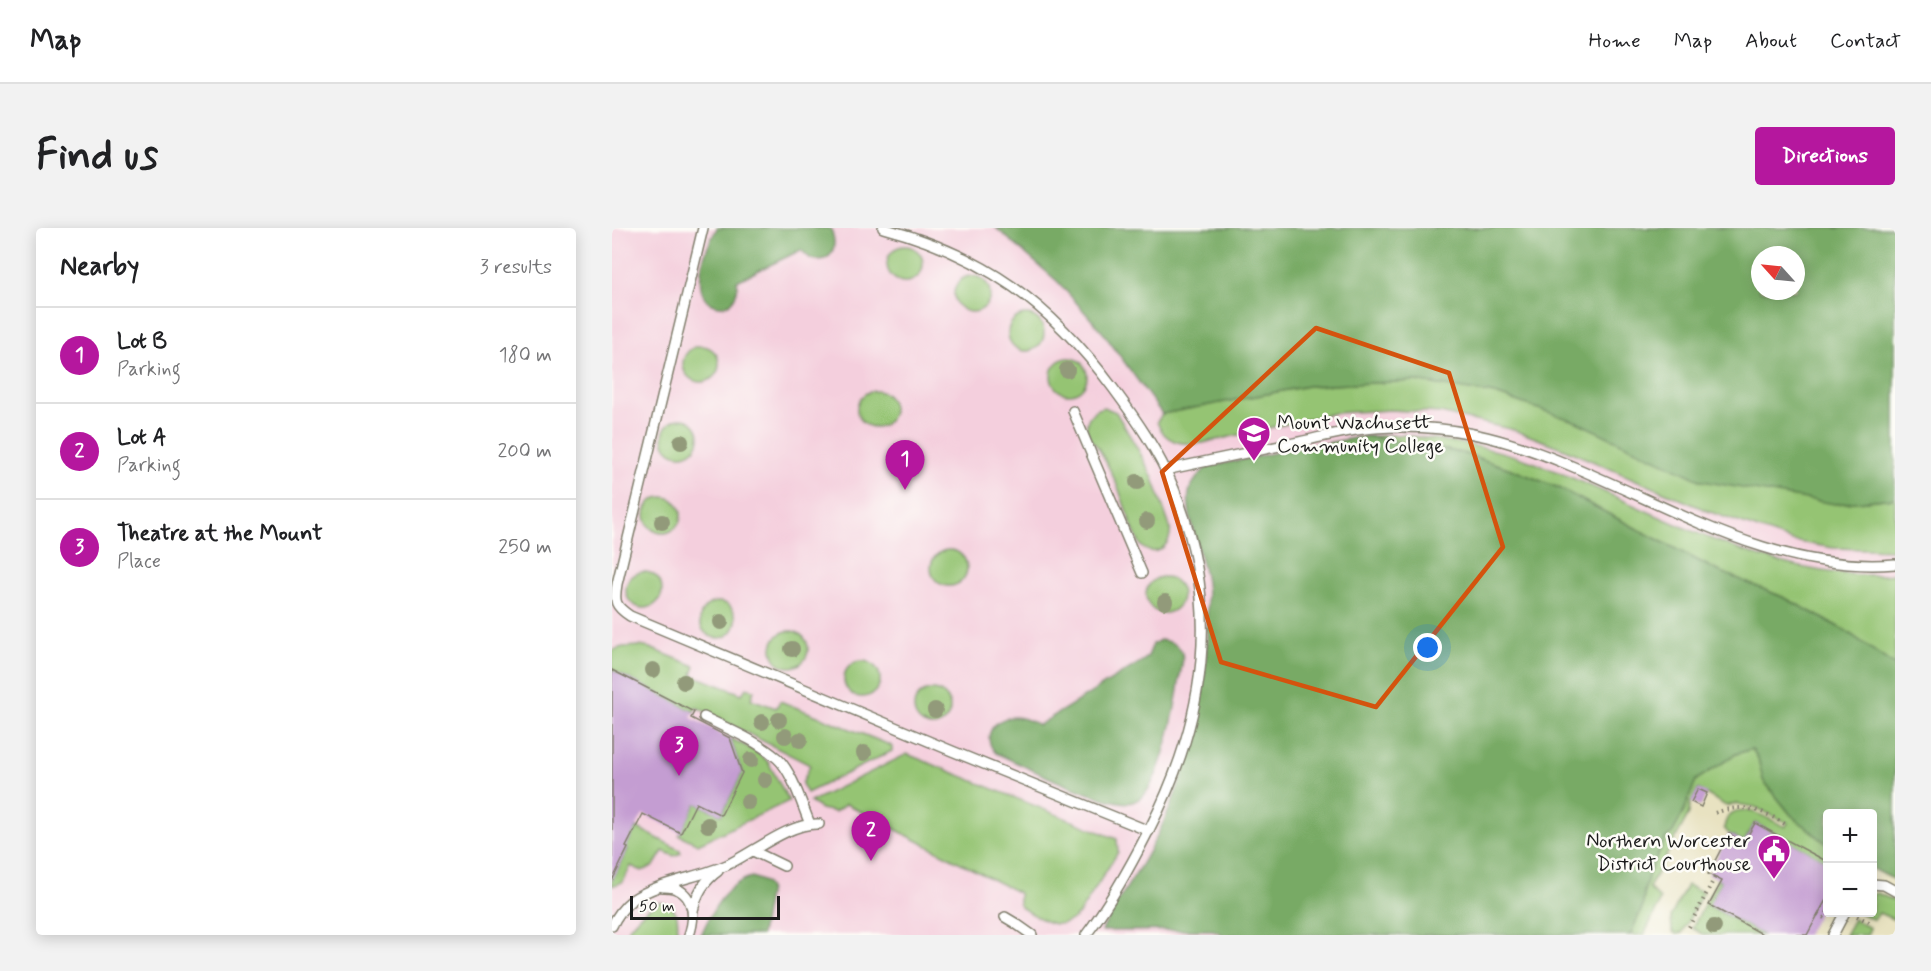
<!DOCTYPE html>
<meta charset="utf-8">
<style>
body{margin:0;font-family:Mynerve,sans-serif;background:#f2f2f2;color:#202124}
.controls{position:absolute;right:18px;bottom:18px;display:grid;overflow:hidden;border-radius:6px;box-shadow:0 3px 15px #0003}
.controls button{width:54px;height:54px;display:grid;place-items:center;padding:0;border:0;border-bottom:2px solid #e0e0e0;background:#fff;color:#202124;font:30px sans-serif}
.compass{position:absolute;left:1139px;top:18px;width:54px;height:54px;border-radius:50%;background:#fff;box-shadow:0 3px 15px #0003;rotate:297deg}
.scale{position:absolute;left:18px;bottom:15px;width:150px;box-sizing:border-box;padding-left:6px;border:3px solid #1c1c1c;border-top:0;font-size:16px;line-height:21px;white-space:nowrap;color:#1c1c1c;-webkit-text-stroke:4px #fdfcf7;paint-order:stroke}
.you{position:absolute;left:816px;top:420px;width:21px;height:21px;margin:-15px;border:4px solid #fff;border-radius:50%;background:#1a73e8;box-shadow:0 0 0 9px #1a73e833}
.badge{display:grid;place-items:center;width:39px;height:39px;border-radius:50%;background:#b5179e;color:#fff;font-size:20px;font-weight:700}
.pin{position:absolute;translate:-50% -50px;filter:drop-shadow(0 2px 3px #0008)}
.pin::after{content:'';position:absolute;top:32px;width:21px;height:18px;background:inherit;clip-path:polygon(0 0,100% 0,50% 100%)}
.list{margin:0;padding:0;list-style:none}
h2{display:flex;justify-content:space-between;align-items:center;height:78px;margin:0;padding:0 24px;font-size:26px}
h2 small{font-size:20px;font-weight:400;color:#757577}
.list li{display:grid;grid-template-columns:39px 1fr auto;gap:18px;align-items:center;box-sizing:border-box;height:96px;padding:0 24px;border-top:2px solid #e0e0e0}
.list b{display:block;font-size:22px;white-space:nowrap}
.list p{margin:0;font-size:20px;white-space:nowrap;color:#757577}
.list em{font-size:20px;font-style:normal;color:#757577}
.map{position:relative;flex:none;width:1283px;height:707px;overflow:hidden;border-radius:6px}
header{display:flex;align-items:center;gap:36px;box-sizing:border-box;height:84px;padding:0 30px;background:#fff;border-bottom:2px solid #e0e0e0}
header strong{font-size:28px}
nav{display:flex;gap:33px;margin-inline-start:auto;font-size:21px}
.intro{display:flex;align-items:center;justify-content:space-between;box-sizing:border-box;height:144px;padding:0 36px}
h1{margin:0;font-size:42px}
.button{padding:15px 27px;border-radius:6px;background:#b5179e;color:#fff;font-size:21px;font-weight:700}
main{display:flex;gap:36px;padding:0 36px}
aside{flex:1;background:#fff;border-radius:6px;box-shadow:0 3px 15px #0003}
.map>svg:first-child{display:block}
.built{fill:#f4cfdd;fill-rule:evenodd}
.green{fill:#95c473;stroke:#587048;stroke-width:1.5}
.forest{fill:#78aa65;stroke:#4a6340;stroke-width:1.5;fill-rule:evenodd}
.building{fill:#c49dd2}
.lines{fill:none;stroke-linecap:round;stroke-linejoin:round}
.service-casing{stroke:#827f6e;stroke-width:12}
.path{stroke:#827f6e;stroke-width:4;stroke-dasharray:1.5 4.5;stroke-linecap:butt}
.service{stroke:#fff;stroke-width:9}
.tree{fill:#929a7a}
.marked{fill:none;stroke:#d4530e;stroke-width:4.5;stroke-linejoin:round}
.labels{text-anchor:middle;stroke-width:5;stroke-linejoin:round;paint-order:stroke}
.poi-label{font-size:20px;fill:#1c1c1c;stroke:#fdfcf7;text-anchor:start}
</style>
<header>
<strong>Map</strong>
<nav><a>Home</a><a>Map</a><a>About</a><a>Contact</a></nav>
</header>
<div class="intro"><h1>Find us</h1><a class="button">Directions</a></div>
<main>
<aside>
<h2>Nearby<small>3 results</small></h2>
<ul class="list">
<li><span class="badge">1</span><div><b>Lot B</b><p>Parking</p></div><em>180 m</em></li>
<li><span class="badge">2</span><div><b>Lot A</b><p>Parking</p></div><em>200 m</em></li>
<li><span class="badge">3</span><div><b>Theatre at the Mount</b><p>Place</p></div><em>250 m</em></li>
</ul>
</aside>
<div class="map">
<svg width="1283" height="707" viewBox="0 0 1283 707">
<rect width="100%" height="100%" fill="#fdfcf7"/>
<filter id="ink" filterUnits="userSpaceOnUse"><feTurbulence type="fractalNoise" baseFrequency=".0167" numOctaves="2"/><feDisplacementMap in="SourceGraphic" scale="12" xChannelSelector="R" yChannelSelector="G"/><feConvolveMatrix kernelMatrix="1 2 1 2 8 2 1 2 1" color-interpolation-filters="sRGB"/></filter>
<filter id="wash" filterUnits="userSpaceOnUse"><feTurbulence type="fractalNoise" baseFrequency=".008" numOctaves="4" result="noise"/><feDisplacementMap in="SourceGraphic" scale="24" xChannelSelector="R" yChannelSelector="G"/><feGaussianBlur stdDeviation="1.35" result="paint"/><feColorMatrix in="noise" values="0 0 0 0 0 0 0 0 0 0 0 0 0 0 0 0 0 1.4 0 .05"/><feComposite in="paint" operator="in"/></filter>
<g filter="url(#wash)">
<rect width="100%" height="100%" fill="#e8e2c1"/>
<path class="built" d="M0,0H1283V533L975,406L993,707H0ZM1148,27H1184V63H1148Z"/>
<g class="green">
<circle cx="293" cy="36" r="18"/>
<circle cx="360" cy="66" r="18"/>
<circle cx="414" cy="105" r="18"/>
<circle cx="89" cy="136" r="18"/>
<circle cx="457" cy="148" r="18"/>
<path d="M803,153L883,166L1223,276L1283,270V322L1221,320L1180,313L1098,284L950,220L902,202L828,185L779,182L723,185L591,215C571,217 553,216 545,194L550,186L696,158Z"/>
<circle cx="263" cy="181" r="18"/>
<path d="M492,179L504,184L527,223L541,250L558,299C561,315 545,332 530,319C524,313 510,270 506,259C500,246 494,233 487,221C483,215 476,210 475,202C473,190 481,182 492,179Z"/>
<circle cx="69" cy="209" r="18"/>
<path d="M790,207C833,212 875,218 915,232C1033,274 1153,357 1283,346V438L1234,403L1173,370L1104,342L947,260L896,240L851,225L755,208Z"/>
<circle cx="51" cy="287" r="18"/>
<circle cx="337" cy="340" r="18"/>
<circle cx="32" cy="362" r="18"/>
<circle cx="552" cy="367" r="18"/>
<circle cx="106" cy="392" r="18"/>
<circle cx="178" cy="421" r="18"/>
<path d="M28,418L38,420L83,438L80,447L130,466L134,460L142,462L139,471L164,480L168,473L278,517L280,519V523L195,565L190,556L198,537L84,479L82,484L0,442V422L11,419Z"/>
<circle cx="250" cy="451" r="18"/>
<circle cx="320" cy="480" r="18"/>
<path d="M118,510L144,523L156,534L177,573L86,616L67,607L84,575L109,587L130,545Z"/>
<path d="M1140,521L1146,530L1151,552L1179,587L1215,616V634L1143,595L1132,614L1117,606L1112,600C1117,566 1156,590 1173,599L1176,595L1143,579L1125,576L1114,578L1086,561L1078,577L1077,585L1037,660L1048,671L1046,678L1032,707H1018L1031,678L1032,663L1038,642L1054,610L1061,604L1072,583L1084,552L1124,526Z"/>
<path d="M295,526L505,611L506,624L503,629L467,686C446,706 431,692 410,680L407,676V665L234,576L223,584L209,581L198,574Z"/>
<path d="M24,599L68,622L69,625L62,628L51,623L42,638L30,643L19,638L11,654L0,658V649L1,650L16,621L14,619Z"/>
<path d="M1106,651L1110,653L1097,678L1152,707H1092L1080,700Z"/>
<path d="M1075,657L1091,664L1070,705L1064,706L1060,703L1059,688Z"/>
<path d="M1265,665L1283,673V692L1267,685L1262,692L1248,685L1260,684L1261,666Z"/>
<path d="M47,674C67,678 67,689 65,707H12C21,693 32,682 47,674Z"/>
<path d="M1242,691L1258,700L1255,707H1233Z"/>
</g>
<g class="forest">
<path d="M105,0H216L219,1C226,19 221,36 199,31L189,22L125,53C128,89 91,82 89,59C86,40 96,16 105,0Z"/>
<path d="M384,0H1283V270L1223,276L1090,253L965,194L883,166L803,153L696,158L550,186L492,106L446,54ZM1148,27H1184V63H1148Z"/>
<path d="M754,208L851,225L896,240L947,260L1104,342L1173,370L1234,403L1283,438V652L1261,641L1260,586H1216L1215,616L1179,587L1151,552L1146,530L1140,521L1124,526L1084,552L1072,583L1061,604L1054,610L1038,642L1032,663L1031,678L1018,707H612L601,702L490,703C501,677 518,656 532,632C571,564 594,484 595,405C595,389 596,371 594,355C591,331 573,287 577,265C579,255 588,246 595,239L690,219Z"/>
<path d="M548,412C557,413 567,416 570,425C572,432 569,441 568,448C564,479 552,542 533,566C530,570 525,572 521,574C497,581 410,537 384,525C368,509 382,489 403,489C412,489 419,493 427,497L532,432L536,428L541,416Z"/>
<path d="M140,649L153,654L157,661L149,707H89C99,684 114,655 140,649Z"/>
</g>
<g id="blocks">
<g class="building">
<path d="M0,442L82,484L79,490L118,510L130,545L109,587L84,575L69,605L31,586L14,619L16,620L0,653Z"/>
<path d="M1086,561L1095,565L1089,579L1079,574Z"/>
<path d="M1143,595L1216,634V668L1195,707H1152L1097,677L1110,653L1096,646L1117,606L1132,614Z"/>
</g>
</g>
</g>
<g filter="url(#ink)">
<use href="#blocks" fill-opacity="0" stroke="#827f6e" stroke-width="1.5"/>
<g class="lines">
<g class="service-casing">
<g id="service">
<path d="M91,0L5,356C2,374 3,378 18,388L340,523L537,603"/>
<path d="M271,0C372,27 439,76 501,160C524,191 547,224 562,261C610,378 594,491 537,602C518,639 499,674 474,707"/>
<path d="M461,183L530,345"/>
<path d="M553,242C596,233 639,224 682,215C702,211 723,205 744,202C786,196 834,199 875,209C1012,243 1135,348 1283,336"/>
<path d="M92,489C116,501 144,512 165,530C180,543 190,577 198,596"/>
<path d="M141,623L172,638"/>
<path d="M1260,656L1272,657L1283,663"/>
<path d="M51,659C80,658 85,685 77,707"/>
<path d="M81,683C84,667 92,653 106,643"/>
<path d="M393,689L403,695L420,707"/>
<path d="M0,698C4,689 12,678 20,672C46,654 85,650 115,637C141,625 178,594 207,596"/>
<path d="M1221,707L1233,684"/>
</g>
</g>
<g class="path">
<path d="M1103,585C1131,575 1148,581 1173,596"/>
<path d="M1215,669H1216"/>
<path d="M1213,674L1216,675"/>
<path d="M1209,680L1216,684"/>
<path d="M1206,686L1214,691"/>
<path d="M1245,688L1261,696"/>
<path d="M1077,699L1103,649"/>
</g>
<use href="#service" class="service"/>
</g>
<g class="tree">
<circle cx="455" cy="142" r="8"/>
<circle cx="69" cy="214" r="8"/>
<circle cx="525" cy="254" r="8"/>
<circle cx="535" cy="293" r="8"/>
<circle cx="50" cy="294" r="8"/>
<circle cx="553" cy="374" r="8"/>
<circle cx="109" cy="394" r="8"/>
<circle cx="180" cy="421" r="8"/>
<circle cx="41" cy="442" r="8"/>
<circle cx="72" cy="454" r="8"/>
<circle cx="323" cy="482" r="8"/>
<circle cx="167" cy="492" r="8"/>
<circle cx="150" cy="494" r="8"/>
<circle cx="173" cy="508" r="8"/>
<circle cx="188" cy="512" r="8"/>
<circle cx="252" cy="525" r="8"/>
<circle cx="139" cy="532" r="8"/>
<circle cx="153" cy="552" r="8"/>
<circle cx="136" cy="574" r="8"/>
<circle cx="96" cy="597" r="8"/>
<circle cx="1102" cy="699" r="8"/>
</g>
</g>
<path class="marked" d="M704,100L837,145L891,319L764,479L609,434L550,244Z"/>
<defs>
<g id="university-pin" transform="scale(1.725)"><path d="M0 17L-7.5 6A9.5 9.5 0 1 1 7.5 6Z" fill="#b5179e" stroke="#fdfcf7"/><path d="M0-5L7-2L0 1L-7-2ZM-4 1L0 2.5L4 1V4Q0 6-4 4Z" fill="#fff"/></g>
<g id="civic-pin" transform="scale(1.725)"><path d="M0 17L-7.5 6A9.5 9.5 0 1 1 7.5 6Z" fill="#b5179e" stroke="#fdfcf7"/><path d="M-.6-6.5H3V-4.5H.6V-3L4-1V1h2V6H-6V1h2V-1L-.6-3ZM-1.2 2.5V6h2.4V2.5Z" fill="#fff"/></g>
</defs>
<g fill-rule="evenodd">
<use href="#university-pin" x="642" y="205"/>
<use href="#civic-pin" x="1162" y="623"/>
</g>
<g class="labels">
<g class="poi-label">
<text x="665" y="201">Mount Wachusett<tspan x="665" dy="23">Community College</tspan></text>
<text x="1139" y="619" text-anchor="end">Northern Worcester<tspan x="1139" dy="23">District Courthouse</tspan></text>
</g>
</g>
</svg>
<div class="controls">
<button>+</button>
<button>−</button>
</div>
<svg class="compass" viewBox="-18 -18 36 36"><path d="M0-13l5 13h-10z" fill="#e53935"/><path d="M0 13l5-13h-10z" fill="#757577"/></svg>
<div class="scale">50 m</div>
<div class="you"></div>
<div class="pin badge" style="left:293px;top:262px">1</div>
<div class="pin badge" style="left:259px;top:633px">2</div>
<div class="pin badge" style="left:67px;top:548px">3</div>
</div>
</main>
